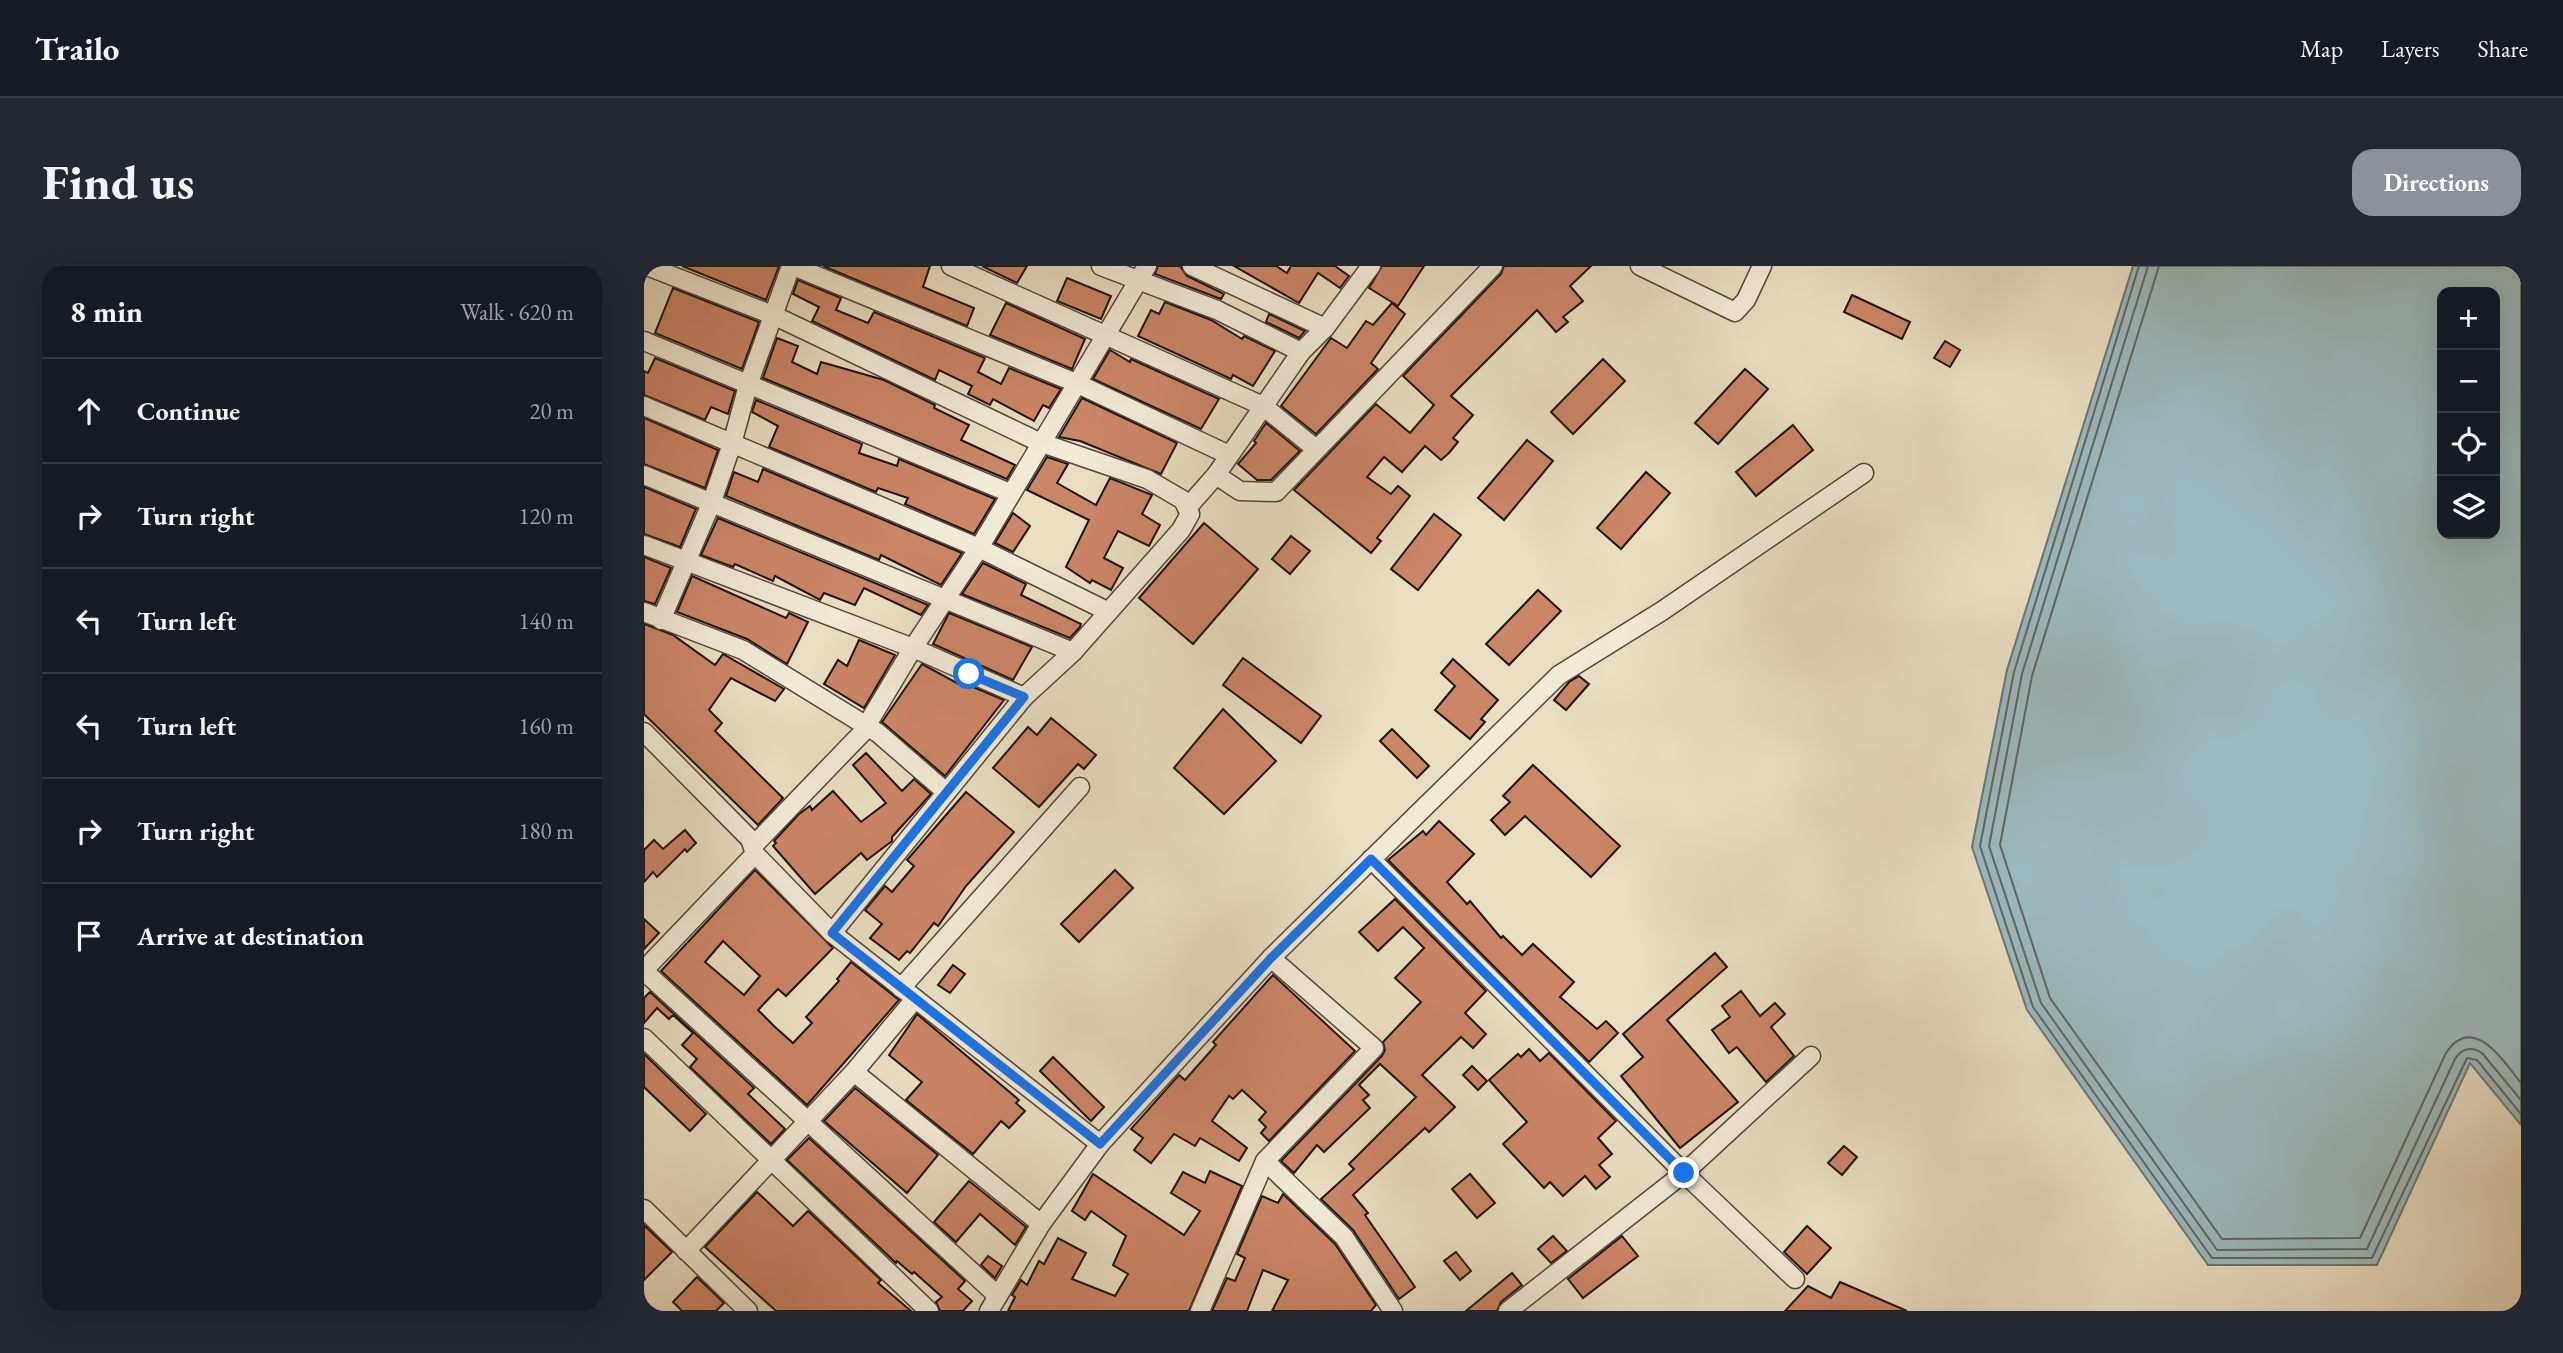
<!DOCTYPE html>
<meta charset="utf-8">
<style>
body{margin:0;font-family:"EB Garamond",serif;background:#242831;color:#f1f3f6}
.controls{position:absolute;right:21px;top:21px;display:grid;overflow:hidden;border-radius:14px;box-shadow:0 7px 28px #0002}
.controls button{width:63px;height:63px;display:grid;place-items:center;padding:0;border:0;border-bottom:2px solid #363941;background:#171b24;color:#f1f3f6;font:35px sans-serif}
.stop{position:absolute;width:21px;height:21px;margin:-16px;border:5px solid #1a73e8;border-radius:50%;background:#fff}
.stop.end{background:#1a73e8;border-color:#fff;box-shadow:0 2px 7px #0008}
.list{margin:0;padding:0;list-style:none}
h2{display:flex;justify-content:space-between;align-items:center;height:91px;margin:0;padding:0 28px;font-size:30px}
h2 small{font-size:23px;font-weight:400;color:#9ea1a6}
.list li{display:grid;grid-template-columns:46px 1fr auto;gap:21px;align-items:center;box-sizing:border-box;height:105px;padding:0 28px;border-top:2px solid #363941}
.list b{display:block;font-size:26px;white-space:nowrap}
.list em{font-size:23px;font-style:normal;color:#9ea1a6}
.icon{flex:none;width:38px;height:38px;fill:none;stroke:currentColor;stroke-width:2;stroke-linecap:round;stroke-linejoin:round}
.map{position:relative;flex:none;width:1877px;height:1045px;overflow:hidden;border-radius:21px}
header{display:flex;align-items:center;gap:42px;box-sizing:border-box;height:98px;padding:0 35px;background:#171b24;border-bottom:2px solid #363941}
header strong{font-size:33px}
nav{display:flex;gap:38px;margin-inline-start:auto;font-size:24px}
.intro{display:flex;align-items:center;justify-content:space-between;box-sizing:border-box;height:168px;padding:0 42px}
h1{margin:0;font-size:49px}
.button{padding:18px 32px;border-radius:21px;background:#8c9099;color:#fff;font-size:24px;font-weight:700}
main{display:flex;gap:42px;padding:0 42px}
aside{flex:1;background:#171b24;border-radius:21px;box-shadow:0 7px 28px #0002}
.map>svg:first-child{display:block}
.water{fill:#9cb9bd;stroke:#6a7777;stroke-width:2;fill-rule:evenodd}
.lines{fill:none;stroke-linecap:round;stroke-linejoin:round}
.shore{stroke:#5e6666;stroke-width:2}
.building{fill:#cb8567;stroke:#1f130e;stroke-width:2;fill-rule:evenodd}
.minor-casing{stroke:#52463b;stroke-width:21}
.minor{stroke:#f1ead7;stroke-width:18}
.route{stroke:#1a73e8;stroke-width:9}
</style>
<header>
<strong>Trailo</strong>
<nav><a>Map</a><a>Layers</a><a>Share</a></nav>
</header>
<div class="intro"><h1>Find us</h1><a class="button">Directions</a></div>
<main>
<aside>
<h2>8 min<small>Walk · 620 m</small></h2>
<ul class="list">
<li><svg class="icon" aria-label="ahead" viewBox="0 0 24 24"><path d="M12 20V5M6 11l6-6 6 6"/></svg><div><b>Continue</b></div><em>20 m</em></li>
<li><svg class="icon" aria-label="right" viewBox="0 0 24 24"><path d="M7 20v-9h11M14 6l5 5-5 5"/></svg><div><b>Turn right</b></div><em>120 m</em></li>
<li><svg class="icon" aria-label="left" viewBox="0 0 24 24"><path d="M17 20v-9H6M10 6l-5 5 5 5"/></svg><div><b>Turn left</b></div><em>140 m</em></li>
<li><svg class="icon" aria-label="left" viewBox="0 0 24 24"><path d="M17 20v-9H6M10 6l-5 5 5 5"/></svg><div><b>Turn left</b></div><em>160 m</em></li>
<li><svg class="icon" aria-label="right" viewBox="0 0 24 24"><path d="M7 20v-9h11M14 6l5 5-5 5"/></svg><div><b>Turn right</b></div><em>180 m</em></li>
<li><svg class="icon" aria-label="arrive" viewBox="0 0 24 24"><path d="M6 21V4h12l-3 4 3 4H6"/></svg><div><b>Arrive at destination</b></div></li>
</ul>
</aside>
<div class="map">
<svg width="1877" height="1045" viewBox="0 0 1877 1045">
<rect width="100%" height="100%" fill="#e9dec2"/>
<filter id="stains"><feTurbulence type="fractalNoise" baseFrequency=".00286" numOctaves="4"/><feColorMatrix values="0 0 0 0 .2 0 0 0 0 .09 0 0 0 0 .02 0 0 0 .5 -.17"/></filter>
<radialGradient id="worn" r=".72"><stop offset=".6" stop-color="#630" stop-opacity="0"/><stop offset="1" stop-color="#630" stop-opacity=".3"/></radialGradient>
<path class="water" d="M1489,0H1877V859L1826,797L1733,999H1564L1383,744L1328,581L1363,404ZM1798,26H1851V268H1798Z"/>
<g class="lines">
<g class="shore">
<path d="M1495,0L1370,406L1336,580L1389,741L1568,992H1728L1823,792L1833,794L1877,848"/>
<path d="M1504,0L1378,408L1345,580L1397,737L1573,984L1723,983L1811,793C1818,782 1828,780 1838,787L1877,834"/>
<path d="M1515,0L1388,410L1356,579L1406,732L1578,973L1716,972L1802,787C1829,746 1860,796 1877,817"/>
</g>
</g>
<g class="building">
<path d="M38,0H135L122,34Z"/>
<path d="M179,0H286L279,21L330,42L323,60Z"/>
<path d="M338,0H383L373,17Z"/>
<path d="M514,0H536L543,10L580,28L577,33L511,8Z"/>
<path d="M590,0H632L643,7L647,0H691L705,10L696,22L674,7L655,37Z"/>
<path d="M738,0H780L754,40L725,22Z"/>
<path d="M860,0H947L926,20L939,35L919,51L924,56L912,66L893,44L807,130L829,149L809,172L814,176L805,187L797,194L781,180L758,206L740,191L723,211L747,228L754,220L766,230L733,272L737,275L727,287L650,224L732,138L766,167L790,139L759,110L857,8Z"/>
<path d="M423,12L467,30L457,53L413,35Z"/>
<path d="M154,14L197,32L192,44L224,57L230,46L341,92L334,106L357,118L365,102L417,123L405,142L399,139L390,155L349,133L346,139L324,128L328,120L295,104L291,114L168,55L175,41L149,28Z"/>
<path d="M29,22L115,56L98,103L11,67Z"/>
<path d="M1208,29L1266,56L1258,73L1200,46Z"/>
<path d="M521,36L567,54L598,73L600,70L631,85L609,120L589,109L587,113L494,70L507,44L515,48Z"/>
<path d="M362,37L441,73L428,103L346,69Z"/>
<path d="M748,37L761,48L727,97L734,103L672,168L637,140L687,72L703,82L722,55L729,59Z"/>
<path d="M625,48L661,65L655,72L641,65L622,56Z"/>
<path d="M133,72L154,80L148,96L173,108L177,96L240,114L291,139L290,142L325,159L317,174L371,199L363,213L119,112Z"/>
<path d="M1301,75L1316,84L1306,101L1290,92Z"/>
<path d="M466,84L486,96L487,93L575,133L557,163L449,113Z"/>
<path d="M11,92L91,125L84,148L67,141L61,154L0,129V105L4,107Z"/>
<path d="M959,93L981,115L929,168L907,146Z"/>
<path d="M1101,103L1124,123L1074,178L1051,157Z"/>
<path d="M438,132L533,177L517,208L436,175L415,171Z"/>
<path d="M112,134L218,178L215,187L253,200L255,193L351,233L330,268L261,238L264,232L234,222L232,226L125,181L134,160L108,146Z"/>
<path d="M0,152L74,184L61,222L0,198Z"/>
<path d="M622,157L656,185L627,214H613L594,198L612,177L610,175Z"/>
<path d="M1149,159L1169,184L1112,230L1092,206Z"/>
<path d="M883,174L909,195L860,254L834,232Z"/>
<path d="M403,191L424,198L413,217L452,239L466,212L508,229L498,248L516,259L505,280L474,265L460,292L479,302L467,324L448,314L446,317L422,301L445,254L383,224Z"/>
<path d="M119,203L318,287L297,319L237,289L235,294L82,230L90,206L114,216Z"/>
<path d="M1002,206L1026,227L977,283L953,262Z"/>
<path d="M0,221L52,243L36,281L0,268Z"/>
<path d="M369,247L386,260L369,286L351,277Z"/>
<path d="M790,248L817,269L774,324L747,303Z"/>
<path d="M74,252L284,339L277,349L220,322L211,339L180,327L176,334L131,310L129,315L91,298L89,301L57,289Z"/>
<path d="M560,257L614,303L549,378L495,332Z"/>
<path d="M647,270L666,285L646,308L628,293Z"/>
<path d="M0,291L27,302L11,338L0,335Z"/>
<path d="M339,297L382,318L377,329L437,358L436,361L426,372L318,328Z"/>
<path d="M48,310L142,352L145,347L164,356L143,398L103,373L33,346Z"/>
<path d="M894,324L917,345L865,399L842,378Z"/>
<path d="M305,347L388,381L369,414L289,378Z"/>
<path d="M0,358L29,369L71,399L79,388L140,423L131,435L87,412L65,444L78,457L71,465L139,532L114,559L0,448Z"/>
<path d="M215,374L251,389L220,442L180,418L194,394L203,400Z"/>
<path d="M599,392L677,450L657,477L579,419Z"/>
<path d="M809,393L854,434L837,453L841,456L826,473L791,444L811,420L797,407Z"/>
<path d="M278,398L320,421L322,418L360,434L301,510L238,456Z"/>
<path d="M935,410L945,418L922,444L910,434L925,416Z"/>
<path d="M579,443L632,495L580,548L530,502Z"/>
<path d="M407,452L452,489L440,503L434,498L395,541L349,502L384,461L393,469Z"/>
<path d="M748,463L785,500L773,512L736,475Z"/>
<path d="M222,487L258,525L270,513L287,528L248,571V575L223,594L217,587L171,628L129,580L132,577L130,575L155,548L166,540L168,544L189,525L217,556L242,537L209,499Z"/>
<path d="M889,499L976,580L947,611L881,550L861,569L847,554L866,536L859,530Z"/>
<path d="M322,526L370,566L322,620L294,660L290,657L266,687L263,685L255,694L226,672L238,658L221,644L241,620L248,626L270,600L263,594Z"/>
<path d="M795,555L830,588L803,616L823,638L826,635L857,672L859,670L878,689L889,678L930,716L916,731L953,763L962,755L974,767L945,796L744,594L779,565L782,569Z"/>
<path d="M41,564L52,577L43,586L41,583L13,611L9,606L0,616V584L10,574L19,583Z"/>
<path d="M111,604L189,682L142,730L134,723L114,744L131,761L149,777L168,757L162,751L195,715L193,713L207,696L255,734L163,839L17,705ZM79,675L116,710L100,729L61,696Z"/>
<path d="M471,604L489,622L435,676L417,658Z"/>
<path d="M751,633L842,725L821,747L842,768L829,782L817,771L778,809L811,841L785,866L781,862L709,929L724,947L721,949L771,1021L755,1033L709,964L677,933L710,903L705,898L772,831L736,798L715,819L725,829L719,834L726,842L680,886L673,879L650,907L637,895L738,790L741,784L739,776L777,736L751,712L780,682L759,661L734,685L715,666Z"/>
<path d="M0,653L15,667L0,683Z"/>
<path d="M1071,687L1083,701L1023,754L1094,836L1036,882L977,810L999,791L979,768Z"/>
<path d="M309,699L321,708L306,727L294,719Z"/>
<path d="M629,709L711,785L625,875L617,867L622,861L615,854L622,846L598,824L589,833L585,830L568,855L603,882L595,895L556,872L551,880L530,868L507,897L490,884L499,872L487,863L535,809L541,814L572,779L569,776Z"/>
<path d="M1097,725L1116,750L1131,737L1141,748L1127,761L1150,790L1122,816L1093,781L1085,787L1068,764L1086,751L1078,740Z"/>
<path d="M6,726L110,822L104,828L141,863L127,878L46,801L53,793L38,779L49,767L29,749L25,753L13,742L0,757V732Z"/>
<path d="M273,748L375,834L372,837L381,845L365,862L357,855L329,888L262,834L278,816L245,789Z"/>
<path d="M885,783L896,795L905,787L972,855L954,872L968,888L955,899L966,911L952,923L941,910L919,930L906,916L900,922L859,878L883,856L845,814L874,788L877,791Z"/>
<path d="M0,788L62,848L46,865L0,821Z"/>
<path d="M409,791L460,841L447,855L396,805Z"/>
<path d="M828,800L843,815L834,824L819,809Z"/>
<path d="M211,822L294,889L263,927L180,855Z"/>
<path d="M165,872L321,1015L314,1023L328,1035L319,1045H296L292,1036L298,1031L270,1006L268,1008L253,995L252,997L143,894Z"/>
<path d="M1200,880L1213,891L1198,909L1184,897Z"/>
<path d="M566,905L598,920L545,1045H364L371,1031L368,1029L377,1014L383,1019L395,995L400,998L414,972L442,987L428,1013L471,1030L484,1008L469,999L482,970L447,945L441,954L428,945L449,908L540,969L556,945L527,927L539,906L561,917Z"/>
<path d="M826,908L851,937L833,952L808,923Z"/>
<path d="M325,915L382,961L371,979L336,948L312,976L290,956Z"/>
<path d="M113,926L149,960L164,945L237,1014L234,1017L267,1045H132L61,981Z"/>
<path d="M639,928L691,978L732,1039L727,1045H628L644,1014L619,1004L603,1045H568L583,1012L591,1015L601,992L593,988L618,930L634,937Z"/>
<path d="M0,959L28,986L0,1014Z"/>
<path d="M1163,960L1187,982L1163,1008L1140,986Z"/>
<path d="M909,970L923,985L907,997L894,983Z"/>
<path d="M978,970L994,990L939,1032L924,1013Z"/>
<path d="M812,986L827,1005L816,1014L800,995Z"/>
<path d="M344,990L358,1000L351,1012L337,999Z"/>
<path d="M868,1007L878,1019L857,1036L853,1045H822Z"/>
<path d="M53,1011L80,1037L72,1045H38L29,1036Z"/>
<path d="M1196,1016L1263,1045H1141L1164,1020L1187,1032Z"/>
</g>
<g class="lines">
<g class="minor-casing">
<g id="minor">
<path d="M3,0L131,50L395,176L503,213L539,234L546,248L537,264L429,386L380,431"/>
<path d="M149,0L432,117L585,189"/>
<path d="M307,0L619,140L672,183"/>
<path d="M457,0L573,44L657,86"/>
<path d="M503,0L335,282L269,382L380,431L188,667L456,878L627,692L730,782L621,895L700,971L749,1045"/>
<path d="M548,0L681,62"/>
<path d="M996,0L1091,46L1102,34L1118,0"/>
<path d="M0,75L366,227"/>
<path d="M0,140L335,282L463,345"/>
<path d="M0,209L429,386"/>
<path d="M572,209L596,225L632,226L849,0"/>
<path d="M543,242L572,209L657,86L681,62L727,0"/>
<path d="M0,279L269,382L218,467L109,580"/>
<path d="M0,346L99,384L234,467L302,526"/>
<path d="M17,354L67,238L88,178L104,119L147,0"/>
<path d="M0,466L106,573L111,588L188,667"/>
<path d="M727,593L1040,907L1151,1013"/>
<path d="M627,692L915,409L1018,345L1220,207"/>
<path d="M0,704L111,588"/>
<path d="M0,705L354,1030"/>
<path d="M257,722L436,521"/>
<path d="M0,772L285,1045"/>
<path d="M210,806L397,958"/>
<path d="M0,943L104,1045"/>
<path d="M42,985L210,806L271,733"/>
<path d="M345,1045L397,958L456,878"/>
<path d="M556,1045L621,895"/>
<path d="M864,1045L1040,907L1167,790"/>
</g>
</g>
<use href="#minor" class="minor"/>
</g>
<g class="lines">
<path class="route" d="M325,408L380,431L188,667L456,878L627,692L727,593L1040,907"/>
</g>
<rect width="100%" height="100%" filter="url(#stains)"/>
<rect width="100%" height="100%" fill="url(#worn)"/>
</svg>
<div class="controls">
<button>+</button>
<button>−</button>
<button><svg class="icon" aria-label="locate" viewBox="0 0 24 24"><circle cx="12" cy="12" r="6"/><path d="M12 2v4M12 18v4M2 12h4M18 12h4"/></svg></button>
<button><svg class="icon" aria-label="layers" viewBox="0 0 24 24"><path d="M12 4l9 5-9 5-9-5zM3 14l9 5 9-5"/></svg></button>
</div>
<div class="stop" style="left:325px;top:408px"></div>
<div class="stop end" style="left:1040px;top:907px"></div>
</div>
</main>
